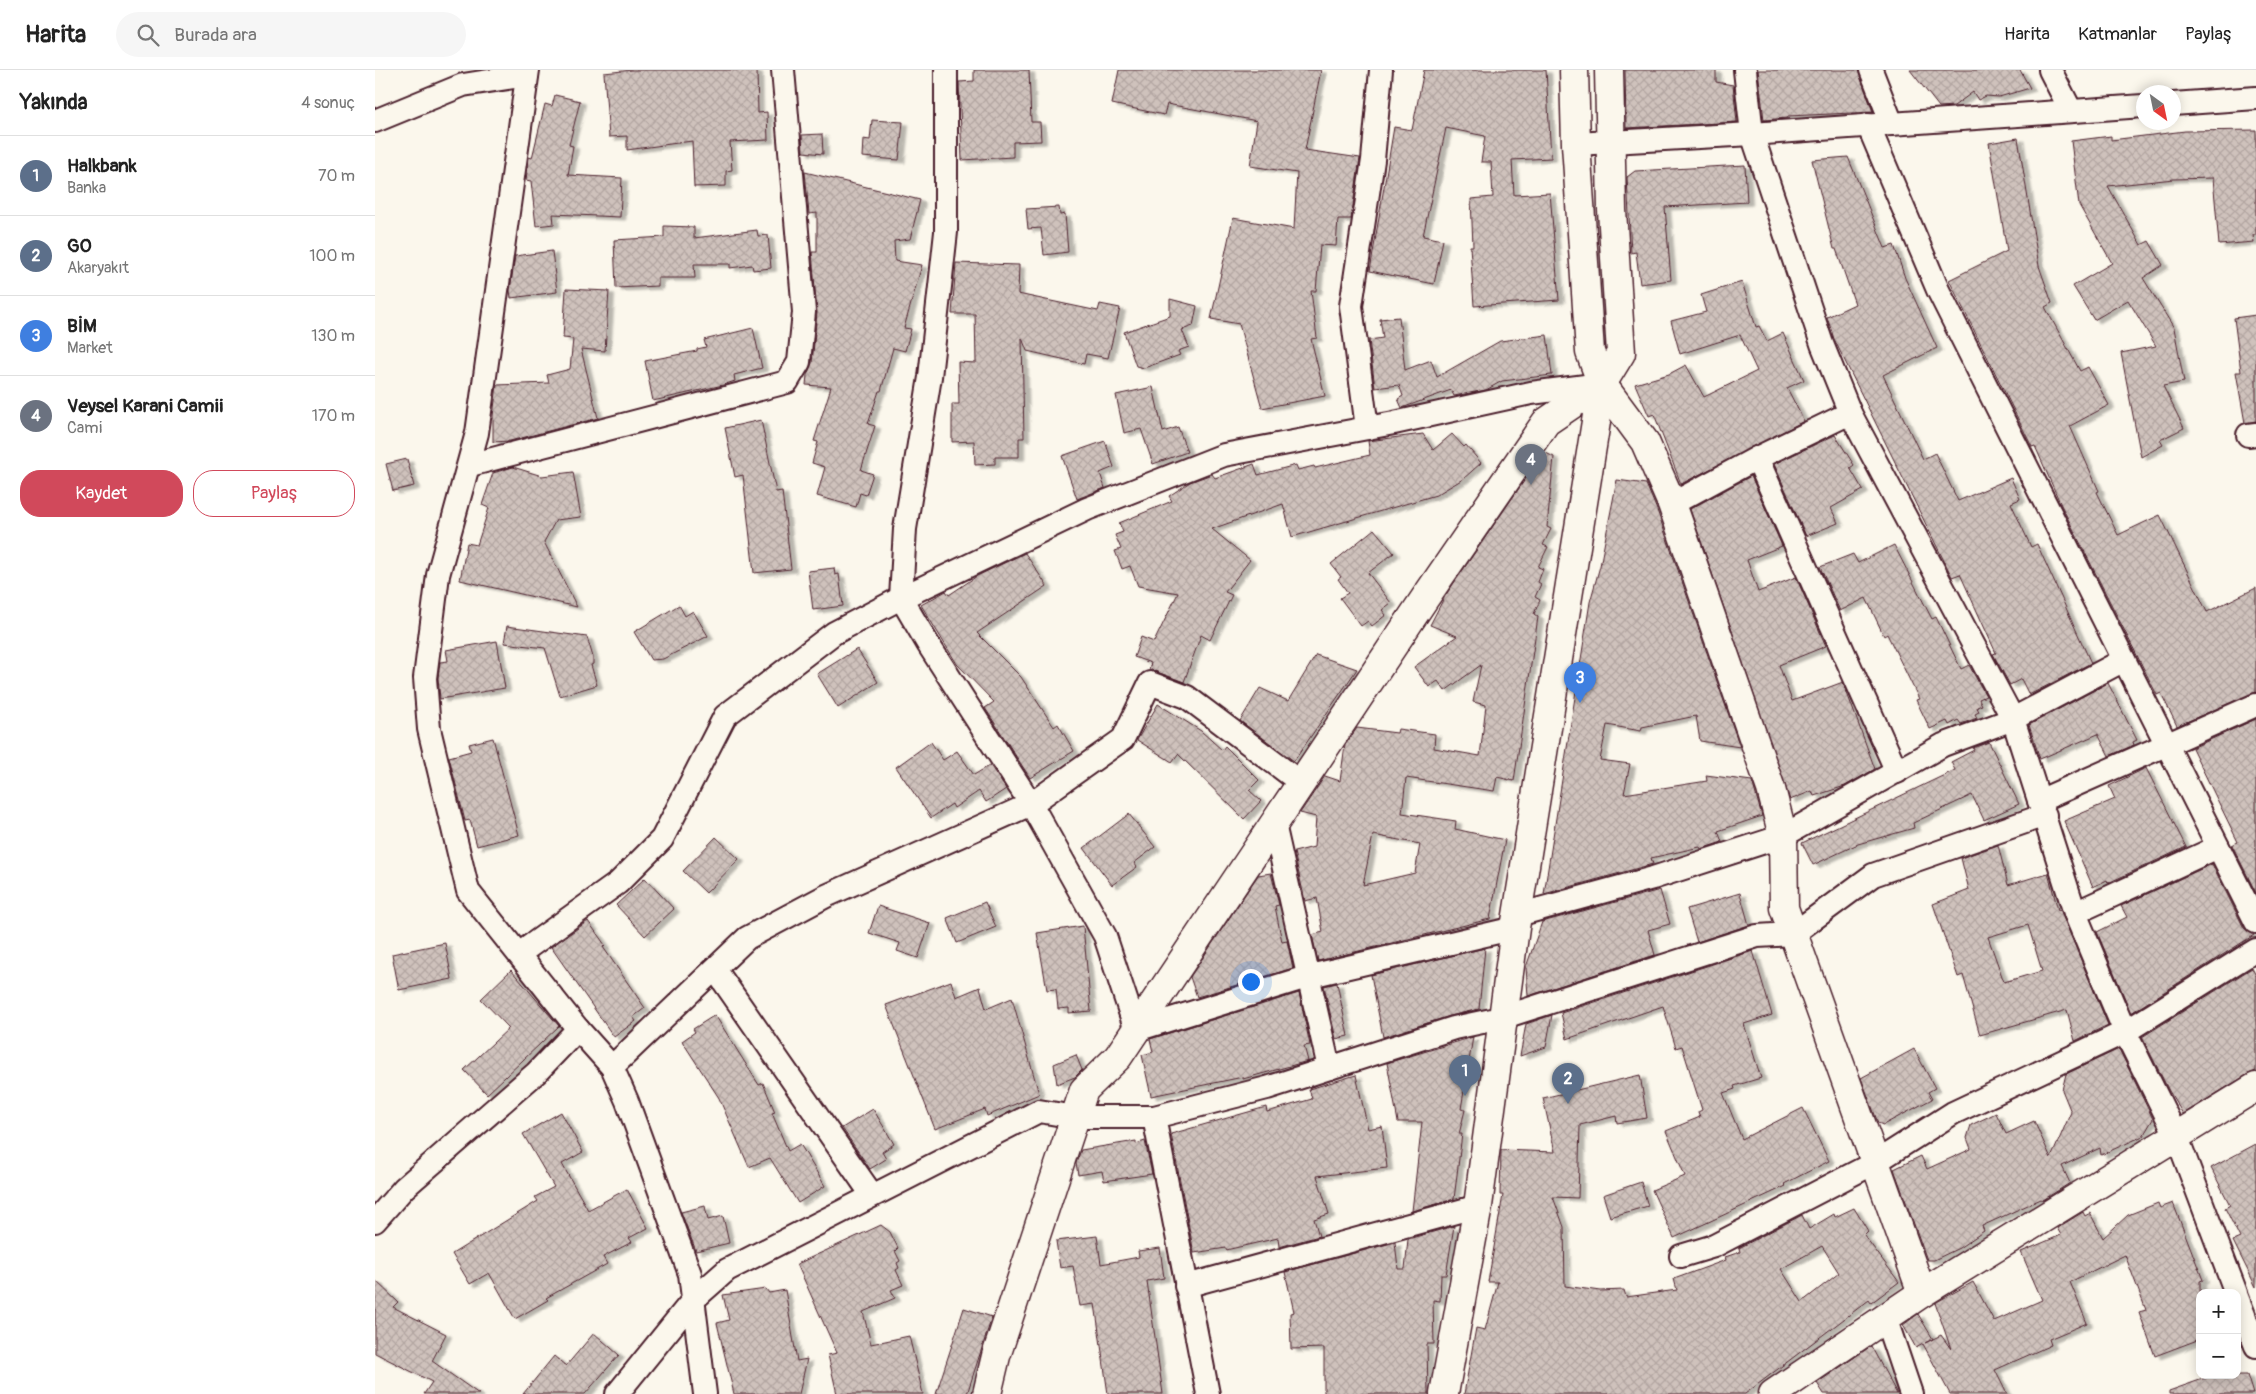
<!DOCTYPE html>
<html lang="tr">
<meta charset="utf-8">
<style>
body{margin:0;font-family:Pangolin,sans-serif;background:#f6f6f6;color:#222}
.controls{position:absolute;right:15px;bottom:15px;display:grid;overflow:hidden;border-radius:10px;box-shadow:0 2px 12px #0003}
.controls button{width:45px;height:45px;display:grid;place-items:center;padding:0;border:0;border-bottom:1px solid #e0e0e0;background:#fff;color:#222;font:25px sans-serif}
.compass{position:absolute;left:1761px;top:15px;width:45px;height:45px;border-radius:50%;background:#fff;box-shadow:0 2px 12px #0003;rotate:147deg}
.you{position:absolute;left:875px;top:911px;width:18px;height:18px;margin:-12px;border:4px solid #fff;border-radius:50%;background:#1a73e8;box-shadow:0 0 0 8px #1a73e833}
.badge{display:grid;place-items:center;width:32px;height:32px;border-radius:50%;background:#d1495b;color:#fff;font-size:16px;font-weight:700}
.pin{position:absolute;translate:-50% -41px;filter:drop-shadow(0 1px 2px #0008)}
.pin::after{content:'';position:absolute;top:26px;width:18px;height:15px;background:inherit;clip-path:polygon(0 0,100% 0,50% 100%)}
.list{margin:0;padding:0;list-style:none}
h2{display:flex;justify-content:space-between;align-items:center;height:65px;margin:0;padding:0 20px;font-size:21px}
h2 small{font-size:16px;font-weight:400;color:#767676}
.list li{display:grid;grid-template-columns:32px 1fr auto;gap:15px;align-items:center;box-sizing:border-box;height:80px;padding:0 20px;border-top:1px solid #e0e0e0}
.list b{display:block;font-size:19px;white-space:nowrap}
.list p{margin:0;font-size:16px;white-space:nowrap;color:#767676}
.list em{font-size:16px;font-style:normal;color:#767676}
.actions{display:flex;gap:10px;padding:15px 20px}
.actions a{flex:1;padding:11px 0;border:1px solid #d1495b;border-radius:20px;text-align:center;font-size:18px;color:#d1495b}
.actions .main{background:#d1495b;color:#fff}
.icon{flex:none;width:28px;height:28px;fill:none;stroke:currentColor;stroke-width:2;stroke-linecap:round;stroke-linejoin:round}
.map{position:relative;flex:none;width:1881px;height:1324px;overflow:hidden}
header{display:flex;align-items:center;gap:30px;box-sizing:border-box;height:70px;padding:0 25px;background:#fff;border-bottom:1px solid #e0e0e0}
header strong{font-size:24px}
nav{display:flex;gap:28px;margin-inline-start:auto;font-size:18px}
.search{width:350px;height:45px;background:#f6f6f6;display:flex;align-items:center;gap:12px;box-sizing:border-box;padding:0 18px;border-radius:28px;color:#767676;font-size:19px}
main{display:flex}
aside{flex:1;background:#fff}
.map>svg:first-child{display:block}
.building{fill:url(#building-cross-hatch);stroke:#4a1f2b;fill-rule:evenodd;filter:url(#shadow)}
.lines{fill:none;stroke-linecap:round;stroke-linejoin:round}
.minor-casing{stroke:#4a1f2b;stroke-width:26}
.tertiary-casing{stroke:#4a1f2b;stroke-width:31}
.secondary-casing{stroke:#4a1f2b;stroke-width:31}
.minor{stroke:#fbf7ec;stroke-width:22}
.tertiary{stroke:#fbf7ec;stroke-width:28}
.secondary{stroke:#fbf7ec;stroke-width:28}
</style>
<header>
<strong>Harita</strong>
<div class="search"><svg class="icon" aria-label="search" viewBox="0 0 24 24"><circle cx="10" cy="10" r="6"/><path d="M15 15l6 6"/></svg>Burada ara</div>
<nav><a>Harita</a><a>Katmanlar</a><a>Paylaş</a></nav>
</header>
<main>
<aside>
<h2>Yakında<small>4 sonuç</small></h2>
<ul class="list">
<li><span class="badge" style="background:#5c6f8a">1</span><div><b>Halkbank</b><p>Banka</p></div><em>70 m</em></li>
<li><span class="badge" style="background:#5c6f8a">2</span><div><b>GO</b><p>Akaryakıt</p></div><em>100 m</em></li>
<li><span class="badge" style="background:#3f7fe0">3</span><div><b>BİM</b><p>Market</p></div><em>130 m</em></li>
<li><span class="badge" style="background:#6b7280">4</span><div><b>Veysel Karani Camii</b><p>Cami</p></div><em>170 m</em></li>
</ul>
<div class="actions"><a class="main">Kaydet</a><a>Paylaş</a></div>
</aside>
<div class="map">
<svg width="1881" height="1324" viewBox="0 0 1881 1324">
<defs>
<pattern id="building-cross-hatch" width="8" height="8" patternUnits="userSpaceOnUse" patternTransform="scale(1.25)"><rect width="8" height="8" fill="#cfc2bc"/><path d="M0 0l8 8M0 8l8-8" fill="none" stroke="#b3a6a2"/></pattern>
<filter id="shadow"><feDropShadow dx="5.5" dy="3" stdDeviation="1" flood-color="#0004"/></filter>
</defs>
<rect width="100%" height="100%" fill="#fbf7ec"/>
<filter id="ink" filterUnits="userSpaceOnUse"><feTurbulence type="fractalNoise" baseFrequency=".02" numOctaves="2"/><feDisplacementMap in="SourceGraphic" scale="10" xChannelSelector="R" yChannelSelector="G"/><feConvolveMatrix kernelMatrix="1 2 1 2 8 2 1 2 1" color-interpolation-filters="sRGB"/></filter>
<g filter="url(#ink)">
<g class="building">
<path d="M257,0H382L383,43L392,42L393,70L355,72L357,100L351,101V116L319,117L317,71L252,80V66L234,67L229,3Z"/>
<path d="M599,0H654L656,52H665L666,71L638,72V87L587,90L584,12L599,11Z"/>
<path d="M744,0H946L930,80L985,88L976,149H963L961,176L945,175L941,221H936L942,268L936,269L950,326L887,338L864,254L836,249L858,148L919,159L922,103L875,96L882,51L792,34L789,45L737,34Z"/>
<path d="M1049,0H1171L1176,88L1137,90L1139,125L1175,123L1184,230L1099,236L1095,176H1098L1096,129L1118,127L1116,92H1106L1110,66L1071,58L1048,166L1068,170L1059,214L995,201L1019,57L1037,60Z"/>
<path d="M1250,0H1341V12L1358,15L1362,52L1251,58Z"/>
<path d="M1383,0H1483L1498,42L1413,46V48L1389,50Z"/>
<path d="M1535,0H1645L1655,18L1624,27L1611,26L1603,30L1598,22L1579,36L1564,37Z"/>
<path d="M180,25L205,31L194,75L198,76L193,105L247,108L245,147L178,144L179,154L161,156L156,111L151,110L154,87L157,88L170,34L177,36Z"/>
<path d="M497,50L528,52L524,90L487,87L488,69L495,70Z"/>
<path d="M1881,60V165H1878L1879,172L1844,175L1838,108L1799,109L1733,116L1766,175L1774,171L1788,195L1768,208L1799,258L1809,312L1788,316L1809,358L1785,370L1788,375L1766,387L1746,283L1781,276L1753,230L1719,250L1698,216L1737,193L1704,135L1696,71L1736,66V70L1810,61Z"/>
<path d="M447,64L448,84L428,82L427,65Z"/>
<path d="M1643,68L1664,196L1677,233L1670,237L1705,301L1713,297L1734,335L1695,356L1724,421L1722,422L1743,465L1785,445L1832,542L1881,518V622L1802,656L1786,623L1782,625L1686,435L1660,376L1657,377L1574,210L1632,181L1614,73Z"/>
<path d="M1473,87L1510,178L1519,175L1530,208L1562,278L1508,305L1548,389L1560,383L1583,431L1636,408L1645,429L1636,433L1656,477L1662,474L1716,593L1654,625L1646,609L1635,615L1618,584L1621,583L1585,504L1577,507L1459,269L1452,247L1480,234L1461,179H1459L1437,90Z"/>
<path d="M1370,95L1372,132L1290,137L1296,210L1265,214L1261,182L1256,183L1252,107L1260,101Z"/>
<path d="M430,102L545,130L535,169L519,171L520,191L547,195L529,258L536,259L530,281L518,278L506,321H504L493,354L500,356L486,400L498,404L491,425L485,423L481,437L442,426L450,397L437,393L443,372L439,371L456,317L431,315L432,305L437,293L442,243L437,182H442V143L434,144Z"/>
<path d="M684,137L685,145L690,144L693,182L669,185L666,158L653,159L651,139Z"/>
<path d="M289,156L319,157V168L382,160L383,166L393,165L396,198L378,200L377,195L355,198V194H319L320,208H283V216L241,218L239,170L289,167Z"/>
<path d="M177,181L182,222L136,228L135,220L140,186Z"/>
<path d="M581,193L644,195L643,224L723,241L725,234L745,238L733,288L711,284L709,294L652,281L647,268L649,368H644V387H620V394L600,395L599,371L577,372V334H584L583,292L601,293L600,244H577Z"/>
<path d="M1367,212L1381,257L1384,256L1392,271L1408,263L1429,310L1412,318L1429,351L1306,414L1279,344L1274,346L1260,314L1294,304L1311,295L1329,327L1382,301L1365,265L1305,284L1296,251L1331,242L1326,225Z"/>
<path d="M191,219L234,221L230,281L206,279L223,348L135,371L118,372V346L122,315L174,313L172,305L195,299L198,269L188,268Z"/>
<path d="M795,229L822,236L818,256L807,260L814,277L803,281L805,285L769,298L761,296L749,262L795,246Z"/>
<path d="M1881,245V351L1870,353L1861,302H1866L1859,248Z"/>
<path d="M1024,247L1030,300L1056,290L1062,307L1125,271L1172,265L1177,305L1127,311L1111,320L1079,326L1076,320L1027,338L1023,329L1028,326L1024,315L1000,318L994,270L1008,268L1005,249Z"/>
<path d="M378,258L387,298L359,305L360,311L348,315L278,331L270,291L322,281V279L331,277L329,270Z"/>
<path d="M778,317L788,362L803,357L812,382L778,394L766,359L749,363L741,325Z"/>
<path d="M386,350L401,422L407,421L416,499L379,503L368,405L360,407L350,358Z"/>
<path d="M1048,364L1058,380L1077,364L1089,377L1091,375L1106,393L1088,409L1061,425L917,467L908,434L837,459L875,490L850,522L857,525L835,570L826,565L809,612L774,599L776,593L759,587L766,567L779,572L803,523L763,516L755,496L747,499L740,481L746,479L740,465L748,462L744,453L797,431L794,426L815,412L837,404L840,408L879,394L883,405L921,395L923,400L939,396L940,398L995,385L993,371Z"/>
<path d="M1460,365L1479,395L1475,398L1488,420L1456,438L1463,453L1431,466L1399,394Z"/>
<path d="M730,371L739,397L725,403L730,418L702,429L687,386Z"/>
<path d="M1169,382L1179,387L1172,457L1176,459L1168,475L1173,477L1163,497L1168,499L1163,512L1166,514L1160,527L1165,530L1159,544L1163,547L1139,711L1122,707L1119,721L1031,708L1027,743L1081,751L1080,759L1130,770L1115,849L943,891L937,865L948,862L942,828L930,831L919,782L939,777L941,747L925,743L950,706L965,711L970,675L982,658L1022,663L1023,659L1060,664L1059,678L1105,686L1111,635L1098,632L1106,595L1070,621L1063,611L1054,617L1039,597L1082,566L1055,555L1070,526ZM998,765L1045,774L1040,803L988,815Z"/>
<path d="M32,389L39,416L18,421L11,394Z"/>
<path d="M138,397L167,406L198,402L206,447L181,450L169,472L202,537L85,510L92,473L102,475L114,438L107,435L118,403Z"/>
<path d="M1376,406L1407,476L1372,490L1383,522L1421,507L1451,576L1404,595L1417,631L1468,612L1500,699L1470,716L1439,726L1437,721L1415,730L1315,439Z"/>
<path d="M1242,410L1271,414L1282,440L1365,677L1325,671L1321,646L1267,657L1266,661L1232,655L1225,690L1255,694L1249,724L1332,711L1331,705L1377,711L1387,746L1343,761L1347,772L1326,779L1325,777L1276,788L1278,794L1169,824L1215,532L1225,496Z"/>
<path d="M999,459L1019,483L993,503L1016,533L1007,540L1011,545L997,556L993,551L986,556L965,528L973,523L963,509L966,507L956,494Z"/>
<path d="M1519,475L1557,549L1561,547L1586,599L1594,595L1611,626L1604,629L1607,635L1602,637L1604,642L1600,644L1602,648L1586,654L1583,650L1574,655L1572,651L1555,659L1541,630L1544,629L1512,564L1509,566L1491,528L1465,541L1445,497L1478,484L1483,493Z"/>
<path d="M650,483L672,516L602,563L646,607L679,657L683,654L699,681L655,708L610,638L619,632L582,594L546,535L571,521L574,525L602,506Z"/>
<path d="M459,498L460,505L464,504L468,536L438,540L433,501Z"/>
<path d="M304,535L310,546L318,541L333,566L288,589L276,590L259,562Z"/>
<path d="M132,556L212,567L218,587V594L216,595L222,615L185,626L170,578L129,573Z"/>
<path d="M122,571L130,618L65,629L63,608L65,592L73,591L71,580Z"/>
<path d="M482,579L503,612L463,638L442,604Z"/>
<path d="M941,585L982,599L919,691L865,651L885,618L913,631Z"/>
<path d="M1733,613L1762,670L1758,672L1759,675L1734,686L1723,664L1665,689L1654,655Z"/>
<path d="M783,634L826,661L847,680L850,676L884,710L874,720L886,731L869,749L803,684L797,692L762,670Z"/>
<path d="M1881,649V823L1857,775L1863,772L1817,678Z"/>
<path d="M118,668L144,765L102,776L95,750L90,751L74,687L96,681L94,674Z"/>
<path d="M556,672L568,690L582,681L599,705L615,695L631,719L611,732L604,721L579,738L577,734L556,748L521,697Z"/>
<path d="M1614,672L1644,734L1609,750L1597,725L1538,753L1539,758L1483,774L1438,795L1427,773L1580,700L1576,692L1599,680L1598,678Z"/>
<path d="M1771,698L1811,777L1733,813L1732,810L1718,817L1689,751L1740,729L1734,716Z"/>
<path d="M754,744L780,777L759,793L762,797L737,815L709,778Z"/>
<path d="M341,767L364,789L331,823L308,801Z"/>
<path d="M1623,775L1633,815L1673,803L1683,840L1685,839L1733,955L1700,971L1692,940L1605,965L1588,905L1583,907L1558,834L1594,820L1586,788ZM1653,855L1667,901L1629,912L1613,867Z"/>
<path d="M1837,794L1869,858L1879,865L1756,943L1722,862L1752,847L1746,836Z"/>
<path d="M896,803L904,835L900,836L907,872L912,871L918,898L822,927L815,907L883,805Z"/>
<path d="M270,808L299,839L270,866L241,835Z"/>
<path d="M1285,820L1295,854L1273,860L1280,885L1153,926L1151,897L1167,852Z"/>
<path d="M1365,823L1374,855L1322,872L1312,839Z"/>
<path d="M610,832L621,857L582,873L572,848Z"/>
<path d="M503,836L555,853L543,888L522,881L525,873L494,863Z"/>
<path d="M213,851L230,875L228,877L270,938L258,947L261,951L239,967L176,877Z"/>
<path d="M708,856L716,941L694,943V938L683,939L681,919L672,920L662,863Z"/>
<path d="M70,873L77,909L24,920L17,884Z"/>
<path d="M1110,878L1104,939L1075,946L1008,967L996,905Z"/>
<path d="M1378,881L1397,945L1369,954L1386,1008L1359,1016L1360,1019L1348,1023L1367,1069L1428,1038L1454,1091L1409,1114L1411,1116L1299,1168L1277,1120L1310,1106L1291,1061L1325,1047L1323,1042L1327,1040L1307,976L1301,978L1288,936L1192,969L1186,943Z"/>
<path d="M1877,898L1881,906V1001L1873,1004L1808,1044L1794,1021L1767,967Z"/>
<path d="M136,900L184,956L112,1024L89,1000L134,958L106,929Z"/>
<path d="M576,911L581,927L605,917L611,939L637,928L664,1024L612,1046L610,1039L560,1059L511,935Z"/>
<path d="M962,913L973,966L961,969L949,916Z"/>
<path d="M924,923L935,975L929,976L933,991L868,1009V1007L776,1026L767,985L778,982L775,969Z"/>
<path d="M340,945L384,1015L388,1013L400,1042L397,1043L413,1081L425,1074L450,1116L423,1133L395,1088L374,1097L344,1028L307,971L320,962L318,959Z"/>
<path d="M1177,945L1171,977L1145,986L1151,954Z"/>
<path d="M1098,967L1086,1039L1090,1040L1084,1064H1087L1079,1129L1037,1141L1047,1052H1023L1012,993Z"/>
<path d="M1539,979L1560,1018L1553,1022L1557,1029L1508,1055L1503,1053L1486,1008Z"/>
<path d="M1744,979L1778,1049L1768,1066L1726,1085L1725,1078L1687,1096L1695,1113L1668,1130L1666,1129L1607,1156L1609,1161L1584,1178L1559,1190H1552L1519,1099L1546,1086L1552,1099L1596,1079L1592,1068L1596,1055L1621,1043L1631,1064L1659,1051L1676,1088L1696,1042L1687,1020L1691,1004Z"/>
<path d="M701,985L707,1000L700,1007L682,1014L679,994Z"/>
<path d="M981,1005L993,1059L1007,1056L1012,1098L942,1106L954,1144L939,1149L944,1166L904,1177L903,1168L851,1180V1178L819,1183L796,1064L891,1037L892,1042L937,1029L934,1019Z"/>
<path d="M1265,1005L1272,1048L1242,1053L1241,1046L1205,1055L1203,1128L1178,1127L1189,1157L1190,1216L1225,1221L1249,1220L1251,1227L1302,1220L1299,1209L1351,1190L1350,1187L1365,1182L1364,1178L1427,1145L1434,1159L1459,1144L1460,1147L1479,1138L1493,1161L1489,1165L1524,1212L1496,1233L1494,1230L1370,1324H1089L1101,1258L1110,1260L1123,1212H1113L1128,1125H1125L1126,1080L1180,1082L1168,1028ZM1447,1176L1464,1203L1427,1232L1406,1199Z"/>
<path d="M498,1039L519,1074L507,1082L511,1089L495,1099L467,1058Z"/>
<path d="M186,1042L208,1082L187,1094L213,1140L252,1119L273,1158L254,1168L257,1172L228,1187L232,1194L171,1228L173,1230L140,1249L114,1203L95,1214L77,1184L163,1131L160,1127L179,1117L148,1064Z"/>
<path d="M761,1071V1074L770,1071L777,1104L729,1111L727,1101L703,1105L701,1093L706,1080Z"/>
<path d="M1881,1074V1217L1858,1171L1865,1168L1850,1138L1855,1135L1836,1098Z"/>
<path d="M1266,1112L1273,1136L1235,1147L1228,1125Z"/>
<path d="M1783,1133L1785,1138L1798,1133L1828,1210L1825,1211V1269L1780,1286L1764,1242L1771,1240L1750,1185L1695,1212L1712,1253L1674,1269L1676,1275L1620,1300L1632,1324H1575L1548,1274L1541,1278L1528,1255L1543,1244L1558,1269L1550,1273L1566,1265L1576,1279L1560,1233L1598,1212L1619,1251L1667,1230L1646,1182L1686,1165L1682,1158L1708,1142L1710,1146L1715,1143L1728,1168L1753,1145Z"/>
<path d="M330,1136L333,1150L348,1146L354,1173L321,1181L306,1142Z"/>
<path d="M506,1155L515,1162L523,1178L520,1181L525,1191L522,1193L524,1198L521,1200L528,1215L516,1220L520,1228L488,1242L496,1274L534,1266L548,1324H462L453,1285L462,1283L422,1194Z"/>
<path d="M1079,1156L1071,1205H1066L1065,1231L1058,1230L1059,1274H1052L1053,1324H949V1278L916,1279L915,1243L919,1242L910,1202L1020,1172L1023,1199H1030L1033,1169Z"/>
<path d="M722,1166L726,1194L764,1187L763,1181L785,1178L789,1208L772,1211L788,1324H733L720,1234L705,1236L698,1196L685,1198L681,1171Z"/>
<path d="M0,1210L23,1232L18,1237L71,1264L57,1291L104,1324H49L57,1312L0,1283Z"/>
<path d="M391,1219L394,1223L410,1220L422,1291L432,1289L424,1324H359L342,1253L354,1250L348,1225Z"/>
<path d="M589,1238L617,1247L592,1324H561Z"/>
<path d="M219,1263L244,1285L210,1324H148L179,1286L191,1296Z"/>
<path d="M1496,1276L1522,1324H1449L1442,1313Z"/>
<path d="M1839,1305H1872L1878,1324H1794V1321Z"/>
</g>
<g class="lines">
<g class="minor-casing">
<g id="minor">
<path d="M153,0L102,363L63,505L50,608L54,659L93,821L203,959L237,997L252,1031L315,1204L330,1324"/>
<path d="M571,0V162L555,307L530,459L526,528L553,574L656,734L730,866L761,960L935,906L1140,858"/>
<path d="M1370,0L1377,64L1447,274L1475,343L1638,649L1700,843L1750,962L1802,1067L1861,1223"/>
<path d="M1496,0L1517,54"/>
<path d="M1675,0L1696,41"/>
<path d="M1798,34L1881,28"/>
<path d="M0,51L88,15L152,5"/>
<path d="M1493,55L1563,220L1881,852"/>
<path d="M1201,74L1377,64L1768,36"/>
<path d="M992,358L976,236L998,90L1006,0"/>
<path d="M1873,365L1881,364"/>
<path d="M1382,388L1522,702"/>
<path d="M95,395L412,312L424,292L429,242L408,0"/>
<path d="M1297,434L1382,388L1475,343"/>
<path d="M1664,731L1881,635"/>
<path d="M899,754L954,998"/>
<path d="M1700,843L1843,777"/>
<path d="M1143,845L1278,808L1408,766L1568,675L1638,649L1749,590"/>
<path d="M144,884L243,813L287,769L350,646L459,563L526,528L712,439L849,385L1019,353L1156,323L1226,314"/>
<path d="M340,899L497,1125"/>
<path d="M237,997L372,868L451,826L656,734L748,669L775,613L812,627L926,713"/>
<path d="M779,1047L833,1324"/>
<path d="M0,1151L29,1118L161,1003L203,959"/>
<path d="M1306,1186L1339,1176L1501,1092L1578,1043L1750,962L1881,880"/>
<path d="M811,1216L1103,1136"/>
<path d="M1862,1227L1881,1276"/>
<path d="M1510,1247L1536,1324"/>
<path d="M242,1324L318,1230L352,1200L664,1041L700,1047H779L892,1018L1079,958L1126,948L1382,866L1418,864L1498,805L1670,745"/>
</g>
</g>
<g class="tertiary-casing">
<g id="tertiary">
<path d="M612,1324L621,1286L709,1020L743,987L1050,528L1171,352L1227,314L1270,372L1297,434L1396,719L1408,766L1409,838L1547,1223"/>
<path d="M1398,1324L1547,1223L1881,1017"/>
</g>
</g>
<g class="secondary-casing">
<g id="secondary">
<path d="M1199,0L1201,74L1215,282L1227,314"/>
<path d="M1069,1324L1103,1136L1140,858L1227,314L1246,283L1237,140L1234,0"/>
</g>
</g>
<use href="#minor" class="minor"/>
<use href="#tertiary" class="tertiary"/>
<use href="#secondary" class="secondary"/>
</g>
</g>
</svg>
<div class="controls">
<button>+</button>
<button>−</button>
</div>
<svg class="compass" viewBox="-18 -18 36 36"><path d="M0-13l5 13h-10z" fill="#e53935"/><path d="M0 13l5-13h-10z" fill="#767676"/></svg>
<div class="you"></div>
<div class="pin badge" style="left:1090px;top:1026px;background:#5c6f8a">1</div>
<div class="pin badge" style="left:1193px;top:1034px;background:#5c6f8a">2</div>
<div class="pin badge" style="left:1205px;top:633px;background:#3f7fe0">3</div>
<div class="pin badge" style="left:1156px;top:415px;background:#6b7280">4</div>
</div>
</main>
